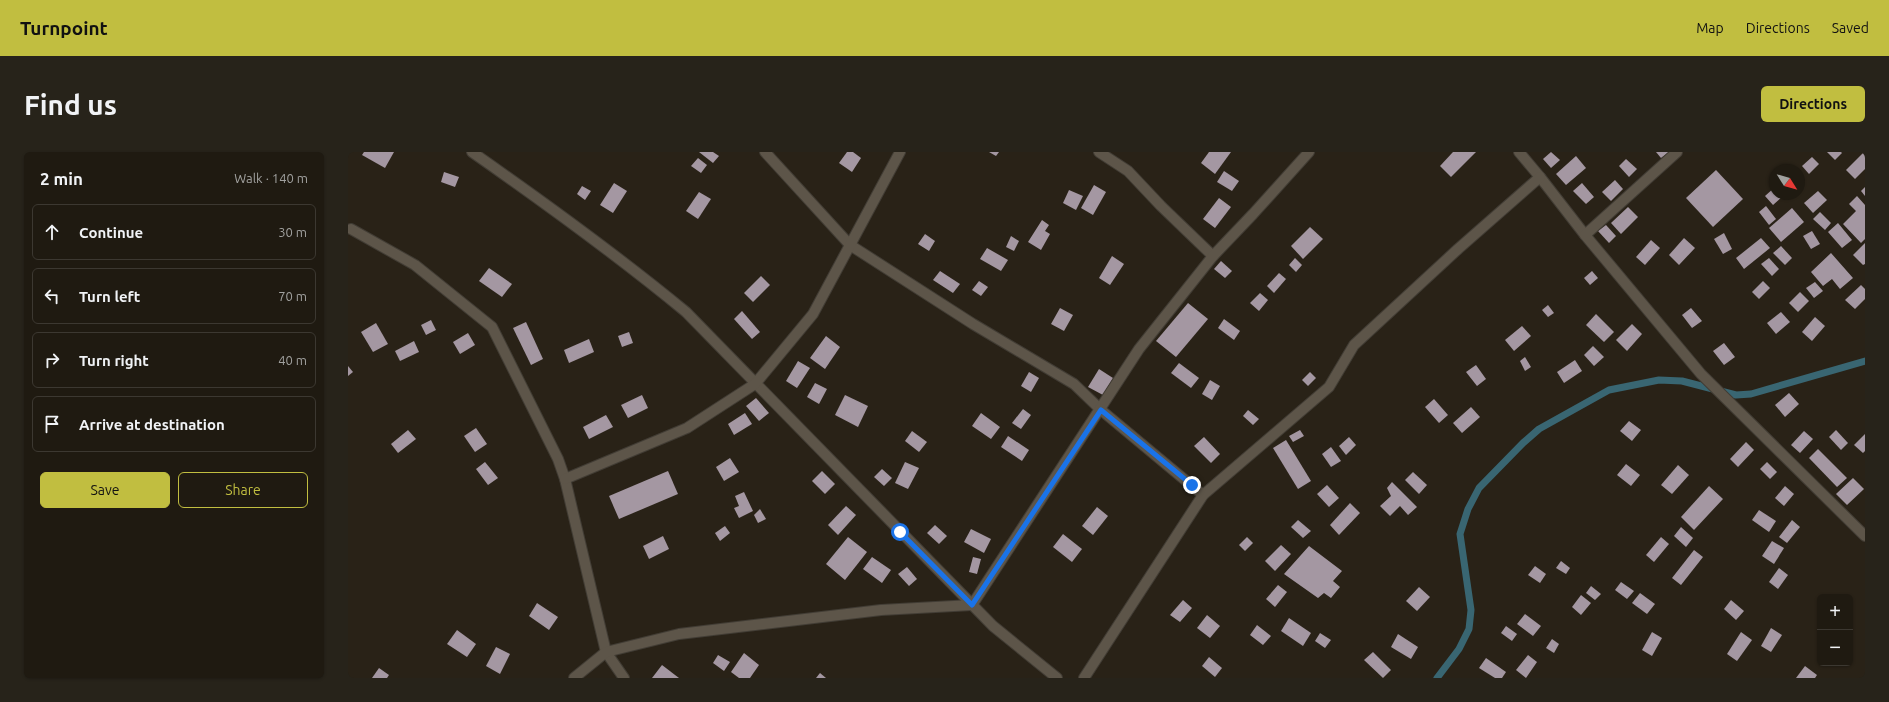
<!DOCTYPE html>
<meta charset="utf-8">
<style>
body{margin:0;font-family:Ubuntu,sans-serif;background:#27231a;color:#f1f3f6}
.controls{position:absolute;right:12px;bottom:12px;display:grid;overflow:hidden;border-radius:6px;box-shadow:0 1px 3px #0004}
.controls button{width:36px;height:36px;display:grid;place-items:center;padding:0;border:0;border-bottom:1px solid #3c3831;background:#1f1a11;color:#f1f3f6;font:20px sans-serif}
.compass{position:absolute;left:1421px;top:12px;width:36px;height:36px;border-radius:50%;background:#1f1a11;box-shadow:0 1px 3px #0004;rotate:127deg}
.stop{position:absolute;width:12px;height:12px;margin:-9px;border:3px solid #1a73e8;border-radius:50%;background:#fff}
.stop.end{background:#1a73e8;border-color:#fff;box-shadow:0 1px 4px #0008}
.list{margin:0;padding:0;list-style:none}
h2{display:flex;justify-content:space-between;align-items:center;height:52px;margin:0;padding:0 16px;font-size:17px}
h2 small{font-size:13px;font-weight:400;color:#a1a19f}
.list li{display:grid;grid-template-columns:26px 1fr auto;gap:12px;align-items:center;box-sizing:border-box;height:56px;margin:0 8px 8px;padding:0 8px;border:1px solid #3c3831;border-radius:6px}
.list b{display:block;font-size:15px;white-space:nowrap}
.list em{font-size:13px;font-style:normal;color:#a1a19f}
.actions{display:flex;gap:8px;padding:12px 16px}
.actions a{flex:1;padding:9px 0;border:1px solid #c1be40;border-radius:6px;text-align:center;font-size:14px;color:#c1be40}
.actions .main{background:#c1be40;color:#111}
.icon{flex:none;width:22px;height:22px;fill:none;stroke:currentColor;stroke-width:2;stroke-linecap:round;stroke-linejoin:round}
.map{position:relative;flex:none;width:1517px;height:526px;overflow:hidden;border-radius:6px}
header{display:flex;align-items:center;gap:24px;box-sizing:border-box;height:56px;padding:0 20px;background:#c1be40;color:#111}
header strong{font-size:19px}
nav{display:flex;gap:22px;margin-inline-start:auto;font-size:14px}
.intro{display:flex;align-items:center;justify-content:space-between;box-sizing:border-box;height:96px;padding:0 24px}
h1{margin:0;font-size:28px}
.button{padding:10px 18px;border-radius:6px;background:#c1be40;color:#111;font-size:14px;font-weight:700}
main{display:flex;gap:24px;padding:0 24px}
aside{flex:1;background:#1f1a11;border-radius:6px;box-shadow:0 1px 3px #0004}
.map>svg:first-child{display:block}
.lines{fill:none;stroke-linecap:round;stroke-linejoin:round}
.stream{stroke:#396672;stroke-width:7}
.building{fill:#a497a2}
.street-casing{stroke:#423d35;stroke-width:12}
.street{stroke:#5d5549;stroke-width:10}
.route{stroke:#1a73e8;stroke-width:5}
</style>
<header>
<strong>Turnpoint</strong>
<nav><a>Map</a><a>Directions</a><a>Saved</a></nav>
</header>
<div class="intro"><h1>Find us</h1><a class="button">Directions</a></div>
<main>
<aside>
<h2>2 min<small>Walk · 140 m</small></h2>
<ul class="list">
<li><svg class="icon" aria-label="ahead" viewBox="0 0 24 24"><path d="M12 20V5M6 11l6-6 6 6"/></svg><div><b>Continue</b></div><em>30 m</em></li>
<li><svg class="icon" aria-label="left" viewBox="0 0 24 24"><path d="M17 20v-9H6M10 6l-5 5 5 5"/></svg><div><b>Turn left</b></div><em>70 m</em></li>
<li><svg class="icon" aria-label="right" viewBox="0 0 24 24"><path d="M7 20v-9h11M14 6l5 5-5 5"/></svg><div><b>Turn right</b></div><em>40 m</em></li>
<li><svg class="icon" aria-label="arrive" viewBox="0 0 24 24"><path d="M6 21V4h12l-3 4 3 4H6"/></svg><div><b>Arrive at destination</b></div></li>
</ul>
<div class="actions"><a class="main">Save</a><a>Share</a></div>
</aside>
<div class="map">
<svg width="1517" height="526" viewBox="0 0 1517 526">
<rect width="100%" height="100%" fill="#292217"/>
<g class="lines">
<path class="stream" d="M1089,526L1111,497L1121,477L1123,458L1112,382L1120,357L1131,336L1175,291L1191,277L1261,238L1311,228L1334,229L1388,243L1403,242L1517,209"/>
</g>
<g class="building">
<path d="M16,0H46L37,16L14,3Z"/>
<path d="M351,0H365L371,4L365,11Z"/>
<path d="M499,0H505L513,6L504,20L491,11Z"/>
<path d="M641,0H651L648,4Z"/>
<path d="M861,0H883L867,22L853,11Z"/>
<path d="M1105,0H1128L1103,25L1092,14Z"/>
<path d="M1203,0L1212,8L1203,16L1195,7Z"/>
<path d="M1308,0H1321L1313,6Z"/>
<path d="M1479,0H1493L1494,1L1487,8Z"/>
<path d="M1516,0H1517V17L1507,27L1498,18Z"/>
<path d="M1228,4L1238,16L1218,33L1208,22Z"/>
<path d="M1464,5L1471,12L1461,22L1454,14Z"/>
<path d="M350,6L359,13L353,21L343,14Z"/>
<path d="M1278,7L1289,17L1281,25L1271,14Z"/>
<path d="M1368,18L1395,47L1365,75L1338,46Z"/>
<path d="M876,19L891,29L884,39L869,30Z"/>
<path d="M96,20L111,25L107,35L93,30Z"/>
<path d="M1267,28L1275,37L1263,49L1254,40Z"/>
<path d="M266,31L279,39L265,61L252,53Z"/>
<path d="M1234,31L1246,45L1238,52L1225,39Z"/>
<path d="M746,33L758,40L745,63L733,56Z"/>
<path d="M234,34L243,39L237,48L229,42Z"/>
<path d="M1427,35V42L1435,44L1425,53L1417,44Z"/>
<path d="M1517,35V44L1513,39Z"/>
<path d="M721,38L735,44L728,58L715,51Z"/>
<path d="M1470,39L1479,48L1465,61L1456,51Z"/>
<path d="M351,40L363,47L350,67L338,59Z"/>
<path d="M1509,44L1517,53V87L1513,91L1495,72L1508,59L1501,52Z"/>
<path d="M871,46L883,55L867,76L855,67Z"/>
<path d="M1418,54L1428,67L1421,73L1411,60Z"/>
<path d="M1280,55L1290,65L1273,82L1263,71Z"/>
<path d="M1444,56L1456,70L1433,90L1421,76Z"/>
<path d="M1472,60L1483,71L1477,78L1465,67Z"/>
<path d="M694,68L701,73L697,79L702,82L693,98L680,90Z"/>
<path d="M1490,71L1504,88L1494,96L1480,80Z"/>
<path d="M1258,73L1268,84L1261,91L1250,79Z"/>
<path d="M962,75L975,87L955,107L943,94Z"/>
<path d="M1464,79L1472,92L1463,97L1455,84Z"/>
<path d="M1376,81L1384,97L1375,102L1366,87Z"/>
<path d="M577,82L587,89L581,99L570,92Z"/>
<path d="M663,84L671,89L666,99L658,95Z"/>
<path d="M1336,86L1347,96L1331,113L1321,103Z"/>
<path d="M1413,86L1422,96L1396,117L1388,106Z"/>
<path d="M1303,88L1312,96L1297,113L1288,105Z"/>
<path d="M1517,91V112L1515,113L1505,103Z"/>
<path d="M1433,94L1444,106L1437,113L1425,101Z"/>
<path d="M639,96L660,108L653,119L632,107Z"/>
<path d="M1483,101L1505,126L1492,137L1484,127L1475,134L1463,120Z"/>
<path d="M764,104L776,112L762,133L751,126Z"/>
<path d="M947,106L954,113L948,120L941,113Z"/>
<path d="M1421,106L1431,117L1424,124L1413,112Z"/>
<path d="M873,109L884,119L877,126L866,117Z"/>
<path d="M141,116L164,132L154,145L131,129Z"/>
<path d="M592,119L612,132L605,141L585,128Z"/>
<path d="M1244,119L1250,126L1242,133L1236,126Z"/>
<path d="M931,121L938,127L926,141L919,134Z"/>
<path d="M413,124L422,133L405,150L396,141Z"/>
<path d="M631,129L640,135L633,144L624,138Z"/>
<path d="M1415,129L1422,136L1411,147L1404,140Z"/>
<path d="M1467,130L1475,139L1466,146L1458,136Z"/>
<path d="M1513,133L1517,137V147L1507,157L1497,148Z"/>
<path d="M1452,140L1461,149L1450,160L1441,151Z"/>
<path d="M912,141L920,148L911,159L902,151Z"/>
<path d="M840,151L860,167L828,205L808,189Z"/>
<path d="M1200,153L1206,161L1200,165L1194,158Z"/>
<path d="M712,156L725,163L716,179L703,172Z"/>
<path d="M1343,156L1354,169L1344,176L1334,163Z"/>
<path d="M394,159L412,180L404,187L386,167Z"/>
<path d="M1433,160L1442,170L1428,182L1419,171Z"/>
<path d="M1248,162L1266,180L1256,190L1238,173Z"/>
<path d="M1467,165L1477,174L1464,189L1454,180Z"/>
<path d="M876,167L892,179L886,188L870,176Z"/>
<path d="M83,168L88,178L78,183L73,173Z"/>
<path d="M178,170L195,207L183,213L165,176Z"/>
<path d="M28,171L40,192L25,200L13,180Z"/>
<path d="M1284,172L1294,182L1279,199L1268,188Z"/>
<path d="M1174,174L1183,184L1166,199L1157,188Z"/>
<path d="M281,180L285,191L274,195L270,184Z"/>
<path d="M120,181L127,193L112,202L105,190Z"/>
<path d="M478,184L492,195L477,217L462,206Z"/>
<path d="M241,187L246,200L221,211L216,198Z"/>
<path d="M66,189L71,200L52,209L47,199Z"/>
<path d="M1376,191L1387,205L1376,213L1365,199Z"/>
<path d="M1245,194L1256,205L1246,214L1236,203Z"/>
<path d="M1177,205L1183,215L1177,219L1172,209Z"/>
<path d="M1227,208L1234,219L1216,231L1209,220Z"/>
<path d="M450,209L462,216L449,236L438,229Z"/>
<path d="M831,211L851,226L843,236L823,221Z"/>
<path d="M1128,213L1138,227L1129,234L1118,220Z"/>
<path d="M0,214L5,220L0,224Z"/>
<path d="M751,217L765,226L755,243L740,235Z"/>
<path d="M681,220L691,226L683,240L673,234Z"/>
<path d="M962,220L968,226L960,234L954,228Z"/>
<path d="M862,228L872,234L864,248L854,242Z"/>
<path d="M467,231L479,237L471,252L459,245Z"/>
<path d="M1441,241L1451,252L1437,265L1427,253Z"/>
<path d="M294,243L300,256L280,266L273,253Z"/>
<path d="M497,243L520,254L510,275L487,263Z"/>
<path d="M408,246L421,261L411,269L398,254Z"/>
<path d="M1086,247L1100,263L1091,271L1077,255Z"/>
<path d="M1123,255L1132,265L1114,281L1105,271Z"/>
<path d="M675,257L683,263L673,277L664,271Z"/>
<path d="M900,258L911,267L905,273L895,264Z"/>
<path d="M397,261L404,272L386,283L380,272Z"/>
<path d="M633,261L652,275L643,287L624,274Z"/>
<path d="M258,263L265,275L241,287L235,275Z"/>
<path d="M1281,269L1293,278L1284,289L1272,279Z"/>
<path d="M128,276L139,292L127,300L116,284Z"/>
<path d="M60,278L68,287L50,301L43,292Z"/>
<path d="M952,278L956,284L945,290L941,284Z"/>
<path d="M1488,278L1500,291L1493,298L1481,285Z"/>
<path d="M564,279L579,290L571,300L557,289Z"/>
<path d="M1456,279L1465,287L1452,301L1443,293Z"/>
<path d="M1517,282V299L1515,301L1506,293Z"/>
<path d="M660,284L681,298L674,309L653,295Z"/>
<path d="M856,285L872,302L863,311L846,294Z"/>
<path d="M1001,285L1008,293L998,303L991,294Z"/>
<path d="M938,288L963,329L950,337L925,296Z"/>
<path d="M1398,290L1406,298L1390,315L1382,307Z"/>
<path d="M983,295L993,309L983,315L974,302Z"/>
<path d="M1470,297L1499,326L1489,335L1461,306Z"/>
<path d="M382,306L391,320L376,329L368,315Z"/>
<path d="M137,310L150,326L140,333L128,317Z"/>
<path d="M557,310L571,316L560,337L547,331Z"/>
<path d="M1419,310L1429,320L1422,327L1412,317Z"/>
<path d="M1278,312L1292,323L1283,334L1269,323Z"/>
<path d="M1330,313L1341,323L1324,342L1313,333Z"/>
<path d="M534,317L544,326L536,334L526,325Z"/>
<path d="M320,319L330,342L271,367L261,344Z"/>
<path d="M474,319L487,332L477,342L464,329Z"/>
<path d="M1065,320L1079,333L1071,342L1057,328Z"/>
<path d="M1505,326L1516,337L1499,353L1488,342Z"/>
<path d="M1044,330L1069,355L1060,363L1052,354L1042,364L1032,354L1043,344L1039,336Z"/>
<path d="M979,333L991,346L981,355L969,342Z"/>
<path d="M1361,334L1375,347L1346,378L1333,365Z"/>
<path d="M1437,334L1446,342L1436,354L1427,346Z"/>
<path d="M396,340L405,359L391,366L386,356L391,354L387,344Z"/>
<path d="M1002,351L1012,361L991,383L982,373Z"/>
<path d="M498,354L508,363L490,383L480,373Z"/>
<path d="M749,355L760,364L745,383L734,374Z"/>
<path d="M412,357L418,367L410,371L406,363Z"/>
<path d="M1411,358L1428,369L1421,380L1404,368Z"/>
<path d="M950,368L963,379L955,386L943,375Z"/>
<path d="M1444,368L1452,375L1439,391L1431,385Z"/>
<path d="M587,373L599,384L591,392L579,381Z"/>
<path d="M377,374L382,381L372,389L367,381Z"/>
<path d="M1333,375L1345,386L1338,395L1326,384Z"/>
<path d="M623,377L643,387L636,401L616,390Z"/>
<path d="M715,382L734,397L724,410L705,395Z"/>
<path d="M315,384L321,397L301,407L295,394Z"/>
<path d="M500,385L519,400L497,428L478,412Z"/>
<path d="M899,385L905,391L897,399L891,393Z"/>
<path d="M1313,385L1321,392L1306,410L1298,403Z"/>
<path d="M1424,389L1436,396L1426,412L1414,404Z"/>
<path d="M933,393L943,402L927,419L917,409Z"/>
<path d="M961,394L994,419L985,429L992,435L983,446L976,441L970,446L936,422Z"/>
<path d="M1346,398L1355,405L1333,433L1324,426Z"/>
<path d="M524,405L543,418L534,431L515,417Z"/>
<path d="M625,405L633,407L629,422L621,420Z"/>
<path d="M1213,409L1222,416L1218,422L1208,416Z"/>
<path d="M1187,414L1198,422L1192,431L1180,423Z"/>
<path d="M559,415L569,427L561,434L550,422Z"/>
<path d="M1431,416L1440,423L1430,437L1421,430Z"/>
<path d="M1273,430L1286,439L1279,447L1267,438Z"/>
<path d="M930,433L939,440L927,455L918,447Z"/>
<path d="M1243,434L1253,442L1247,448L1238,441Z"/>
<path d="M1071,435L1082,445L1069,459L1058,449Z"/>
<path d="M1292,441L1307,452L1299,462L1284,451Z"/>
<path d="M1233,443L1243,451L1233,463L1224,455Z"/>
<path d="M835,448L844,456L832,470L822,463Z"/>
<path d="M1383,448L1396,459L1388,468L1376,457Z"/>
<path d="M189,451L210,465L201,478L181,464Z"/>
<path d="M1177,462L1193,474L1185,484L1169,472Z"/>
<path d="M859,463L872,474L862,486L849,476Z"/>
<path d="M941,466L963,481L955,494L933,479Z"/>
<path d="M909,473L923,484L915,493L902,483Z"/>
<path d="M1158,474L1169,482L1164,489L1153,481Z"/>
<path d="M1423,476L1434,483L1423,500L1413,494Z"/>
<path d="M109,478L128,492L119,505L99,492Z"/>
<path d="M1304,480L1314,486L1304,504L1294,498Z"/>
<path d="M1393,480L1404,488L1389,509L1379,502Z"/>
<path d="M972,481L983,488L977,496L967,489Z"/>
<path d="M1050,482L1070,495L1063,507L1043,495Z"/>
<path d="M1204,487L1211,492L1206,501L1198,496Z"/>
<path d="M148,495L162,502L152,522L138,514Z"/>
<path d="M1025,500L1043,518L1035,526L1016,508Z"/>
<path d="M396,501L411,513L402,526H391L383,520Z"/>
<path d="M370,503L382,510L376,519L365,511Z"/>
<path d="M1180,503L1189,510L1178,526L1168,518Z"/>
<path d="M861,505L874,516L867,525L854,514Z"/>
<path d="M1138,506L1158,520L1154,526H1147L1131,516Z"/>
<path d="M314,513L331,526H304Z"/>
<path d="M1457,514L1469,523L1467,526H1448Z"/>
<path d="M31,516L41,523L39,526H24Z"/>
<path d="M472,521L478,526H468Z"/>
</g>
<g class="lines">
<g class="street-casing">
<g id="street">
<path d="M124,0C197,51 269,103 338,160L645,474L709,526"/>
<path d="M417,0L502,93L625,172L726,232L753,258L855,343"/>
<path d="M751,0L780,19L813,54L865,104"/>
<path d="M1171,0L1192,25L1237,83"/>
<path d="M1329,0L1237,83L1353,222L1517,384"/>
<path d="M3,77L67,113L144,175L210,307L217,327L258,500L276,526"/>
<path d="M217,327L339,276L407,232L465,162L552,0"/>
<path d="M226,526L258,500L331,482L533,458L624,453L791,197L865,104L905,62L961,0"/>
<path d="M736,526L855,343L981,235L1006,193L1110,97L1192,25"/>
</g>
</g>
<use href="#street" class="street"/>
</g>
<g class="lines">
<path class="route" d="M552,380L624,453L753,258L844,333"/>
</g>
</svg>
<div class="controls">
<button>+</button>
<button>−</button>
</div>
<svg class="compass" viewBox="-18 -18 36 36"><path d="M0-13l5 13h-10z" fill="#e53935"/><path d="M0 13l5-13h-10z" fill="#a1a19f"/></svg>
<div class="stop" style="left:552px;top:380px"></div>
<div class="stop end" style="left:844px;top:333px"></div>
</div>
</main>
